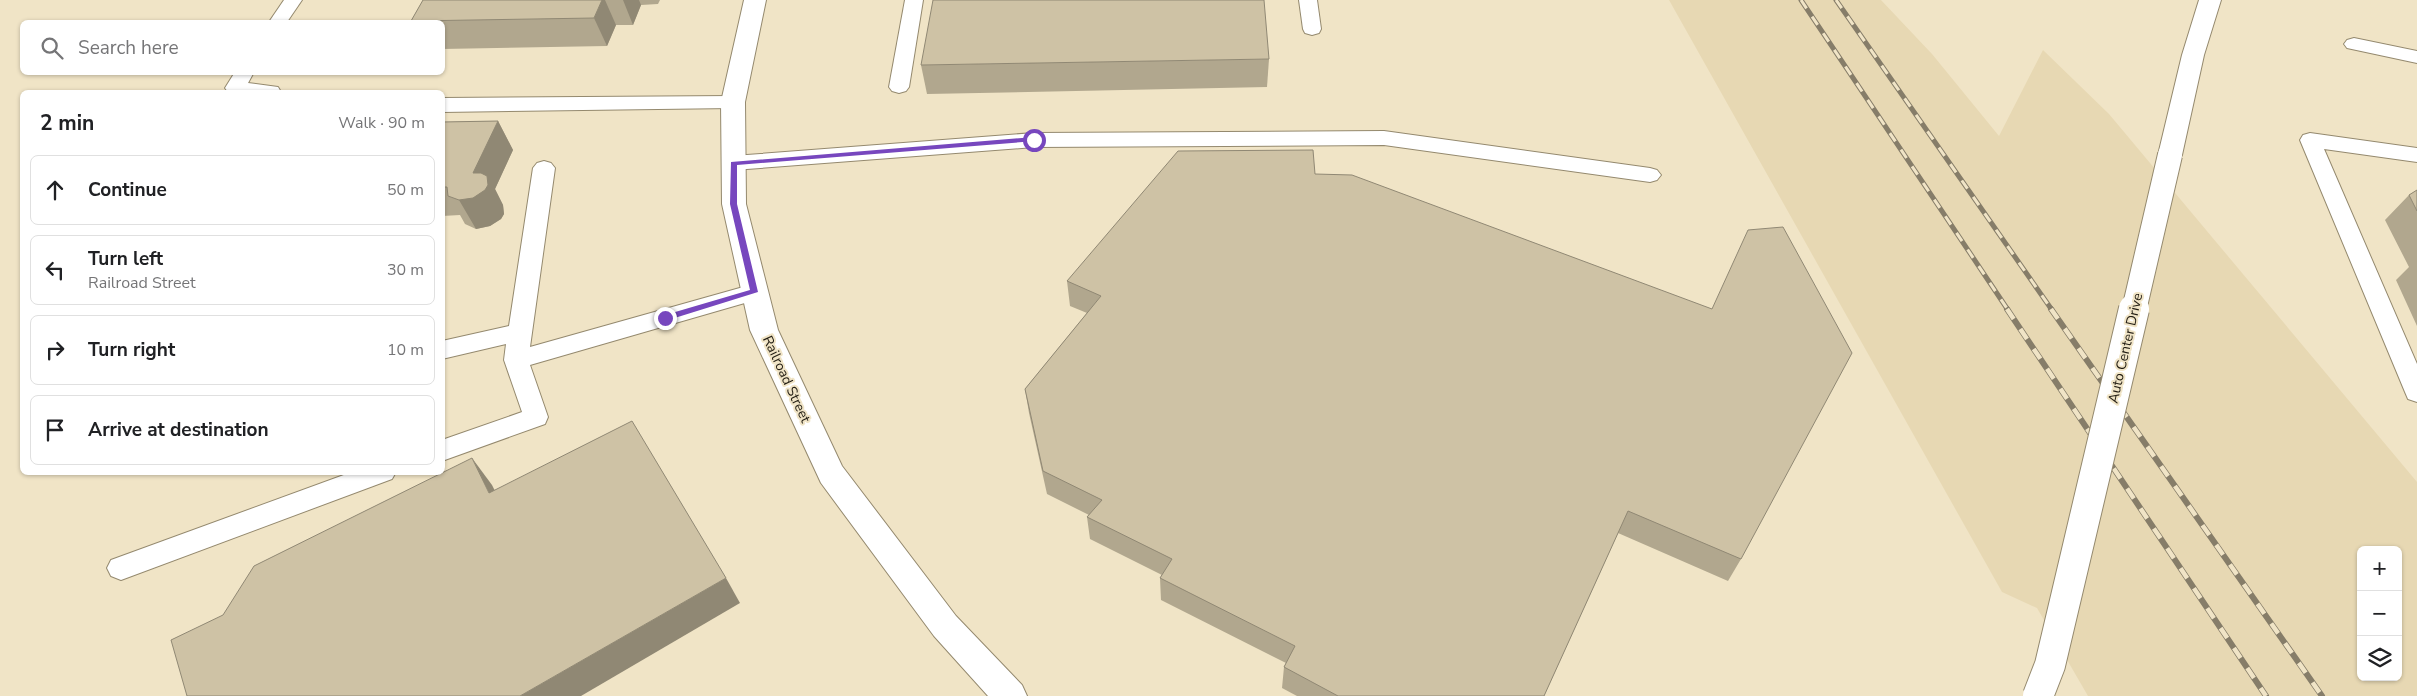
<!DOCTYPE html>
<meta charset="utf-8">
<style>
body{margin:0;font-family:"Nunito Sans",sans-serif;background:#f6f6f6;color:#202124}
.controls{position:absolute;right:15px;bottom:15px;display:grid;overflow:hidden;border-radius:8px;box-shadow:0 1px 4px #0004}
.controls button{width:45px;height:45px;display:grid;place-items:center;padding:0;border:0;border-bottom:1px solid #e0e0e0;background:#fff;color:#202124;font:25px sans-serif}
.stop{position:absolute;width:15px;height:15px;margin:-11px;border:4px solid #7747be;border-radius:50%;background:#fff}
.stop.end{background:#7747be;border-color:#fff;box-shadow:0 1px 5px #0008}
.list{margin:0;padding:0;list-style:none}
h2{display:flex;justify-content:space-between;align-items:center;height:65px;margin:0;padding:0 20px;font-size:21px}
h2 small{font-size:16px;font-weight:400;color:#757577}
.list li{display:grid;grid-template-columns:32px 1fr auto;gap:15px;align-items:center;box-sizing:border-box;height:70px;margin:0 10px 10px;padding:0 10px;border:1px solid #e0e0e0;border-radius:8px}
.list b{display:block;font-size:19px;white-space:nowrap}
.list p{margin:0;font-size:16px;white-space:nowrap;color:#757577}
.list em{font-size:16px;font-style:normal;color:#757577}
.icon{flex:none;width:28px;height:28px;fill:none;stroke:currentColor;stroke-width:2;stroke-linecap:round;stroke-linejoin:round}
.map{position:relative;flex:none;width:2417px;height:696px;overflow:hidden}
.search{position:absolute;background:#fff;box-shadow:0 1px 4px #0004;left:20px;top:20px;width:425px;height:55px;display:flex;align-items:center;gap:12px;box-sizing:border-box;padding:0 18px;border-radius:8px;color:#757577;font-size:19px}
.panel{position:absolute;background:#fff;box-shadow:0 1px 4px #0004;left:20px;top:90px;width:425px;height:385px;border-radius:8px}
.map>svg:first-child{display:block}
.built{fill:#e7d8b3;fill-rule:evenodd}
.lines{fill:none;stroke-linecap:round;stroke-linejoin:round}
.service-casing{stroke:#94896e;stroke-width:2}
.secondary-casing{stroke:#94896e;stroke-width:2}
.service{fill:#fff;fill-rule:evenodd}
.secondary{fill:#fff;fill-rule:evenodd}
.rail-far1-casing{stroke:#867d69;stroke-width:5}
.rail-casing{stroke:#867d69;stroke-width:6}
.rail-far1{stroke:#f0e4c6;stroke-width:3;stroke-dasharray:10;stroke-linecap:butt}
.rail{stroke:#f0e4c6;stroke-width:4.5;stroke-dasharray:12;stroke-linecap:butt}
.secondary-bridge-far1-casing{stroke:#94896e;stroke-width:26;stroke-linecap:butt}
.secondary-bridge-casing{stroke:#94896e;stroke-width:32;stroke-linecap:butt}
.secondary-bridge-far1{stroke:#fff;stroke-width:24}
.secondary-bridge{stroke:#fff;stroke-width:30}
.wall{fill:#b1a78e}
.shaded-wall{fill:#908874}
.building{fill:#cec2a5;stroke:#908874}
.route{fill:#7747be}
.labels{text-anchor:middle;stroke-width:4;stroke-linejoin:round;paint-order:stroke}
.street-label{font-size:14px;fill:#221d13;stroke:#f0e4c6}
</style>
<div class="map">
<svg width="2417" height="696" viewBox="0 0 2417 696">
<rect width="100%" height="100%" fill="#f0e4c6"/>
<path class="built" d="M1669,0H1881L1932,54L1999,136L2043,50L2109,114L2417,482V696H2088L2037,608L2002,592ZM2361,550H2398V677H2361Z"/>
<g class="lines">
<g class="service-casing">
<g id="service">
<path d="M284,0H302L287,22H269Z"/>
<path d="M905,0H923L909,87L906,91L899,93L892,91L889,87Z"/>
<path d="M1299,0H1317L1321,29L1319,33L1312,35L1305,33L1303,29Z"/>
<path d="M2354,38L2417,51V63L2347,48L2344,44L2347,40Z"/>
<path d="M235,72H254L248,83L278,87L281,92H228L225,88Z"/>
<path d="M733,96L740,97L743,102L740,107L733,108L442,112V98Z"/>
<path d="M1384,131L1650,168L1657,170L1661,175L1657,180L1650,182L1384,145L1034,147L733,170L726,168L723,163L726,158L733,156L1034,133Z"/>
<path d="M2310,133L2417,148V162L2324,149L2417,364V402L2408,399L2405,392L2300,140L2303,135Z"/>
<path d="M544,161L551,163L555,168L530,347L754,284L762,286L765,292L762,298L530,365L548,417L545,424L442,461V440L522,412L504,360L506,344L442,359V341L509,326L533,168L537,163Z"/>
<path d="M352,472H396L392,479L121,580L111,576L107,568L111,560Z"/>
</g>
</g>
<g class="secondary-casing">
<g id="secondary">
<path d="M744,0H766L745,102L746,204L778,330L842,466L956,616L1022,685L1027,696H988L934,636L821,483L750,330L722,204L721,102Z"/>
<path d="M2199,0H2221L2204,55L2182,155L2179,161L2170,163L2161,161L2158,155L2182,55Z"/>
</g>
</g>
<use href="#service" class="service"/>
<use href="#secondary" class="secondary"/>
<g class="rail-far1-casing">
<g id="rail-far1">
<path d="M1801,0L2008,310"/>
<path d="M1836,0L2052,310"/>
</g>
</g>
<g class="rail-casing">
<g id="rail">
<path d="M2007,309L2266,696"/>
<path d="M2051,309L2322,696"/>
</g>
</g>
<use href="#rail-far1" class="rail-far1"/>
<use href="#rail" class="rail"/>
<g class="secondary-bridge-far1-casing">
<path id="secondary-bridge-far1" d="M2134,310L2170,155"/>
</g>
<g class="secondary-bridge-casing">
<path id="secondary-bridge" d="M2038,696L2050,665L2134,309"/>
</g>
<use href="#secondary-bridge-far1" class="secondary-bridge-far1"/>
<use href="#secondary-bridge" class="secondary-bridge"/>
</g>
<g class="wall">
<path d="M423,0H660L658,4L641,5L633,25H616L607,46L442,49V22H412L411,21Z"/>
<path d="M1269,59L1267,87L927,94L921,65Z"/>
<path d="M498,121L513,150L495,189L503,205L504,214L501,219L490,226L476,229L465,224L460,215L442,216V122Z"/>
<path d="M1315,174L1741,559L1728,581L1618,533L1544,696H1297L1282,688L1284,667L1286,663L1161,600L1160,578L1162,575L1090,539L1087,517L1089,515L1047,494L1029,413L1025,389L1087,313L1070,306L1067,281Z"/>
<path d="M2417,190V326L2396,280L2409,267L2385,220L2409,195Z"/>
</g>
<g class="shaded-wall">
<path d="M602,0H605L616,25L607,46L594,18Z"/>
<path d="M623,0H639L641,5L633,25Z"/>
<path d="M498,121L513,150L495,189L503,205L504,214L501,219L490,226L476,229L459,200Z"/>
<path d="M472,458L492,485L509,519L489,493Z"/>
<path d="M726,578L740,603L581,696H520Z"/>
</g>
<g class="building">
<path d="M423,0H602L594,18L411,21Z"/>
<path d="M933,0H1264L1269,59L921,65Z"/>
<path d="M498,121L473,173H481L487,176L488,185L485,190L473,198L459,200L448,196L447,187H442V122Z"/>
<path d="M1313,150L1315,174L1352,175L1712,309L1748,230L1783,227L1852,353L1741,559L1628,511L1544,696H1338L1284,667L1295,646L1160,578L1172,559L1087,517L1102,500L1043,471L1025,389L1101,296L1067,281L1178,151Z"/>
<path d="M2417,190V211L2409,195Z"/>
<path d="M632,421L726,578L520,696H187L171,640L223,615L254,566L472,458L489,493Z"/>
</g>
<path class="route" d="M1034,137L1036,138V141L737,165V204L758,292L665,321L661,318L665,315L750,290L730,204L731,162Z"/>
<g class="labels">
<g class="street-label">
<text transform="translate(2125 348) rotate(-77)" y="5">Auto Center Drive</text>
<text transform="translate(787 379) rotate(65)" y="5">Railroad Street</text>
</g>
</g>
</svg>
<div class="controls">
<button>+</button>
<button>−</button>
<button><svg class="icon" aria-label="layers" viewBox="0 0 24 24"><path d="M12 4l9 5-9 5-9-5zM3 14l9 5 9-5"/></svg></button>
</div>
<div class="stop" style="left:1034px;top:140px"></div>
<div class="stop end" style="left:665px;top:318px"></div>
<div class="search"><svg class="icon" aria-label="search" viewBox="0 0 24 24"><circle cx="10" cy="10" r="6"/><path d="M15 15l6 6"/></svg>Search here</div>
<section class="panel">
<h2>2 min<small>Walk · 90 m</small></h2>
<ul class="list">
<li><svg class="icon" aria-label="ahead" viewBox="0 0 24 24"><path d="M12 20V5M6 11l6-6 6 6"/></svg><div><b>Continue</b></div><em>50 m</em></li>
<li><svg class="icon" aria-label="left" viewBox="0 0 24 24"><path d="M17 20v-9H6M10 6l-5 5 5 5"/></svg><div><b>Turn left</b><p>Railroad Street</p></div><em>30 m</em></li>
<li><svg class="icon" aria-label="right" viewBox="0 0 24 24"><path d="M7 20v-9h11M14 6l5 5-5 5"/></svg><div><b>Turn right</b></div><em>10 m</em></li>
<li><svg class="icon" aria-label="arrive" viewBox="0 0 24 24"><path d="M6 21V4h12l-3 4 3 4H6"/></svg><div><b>Arrive at destination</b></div></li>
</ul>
</section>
</div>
